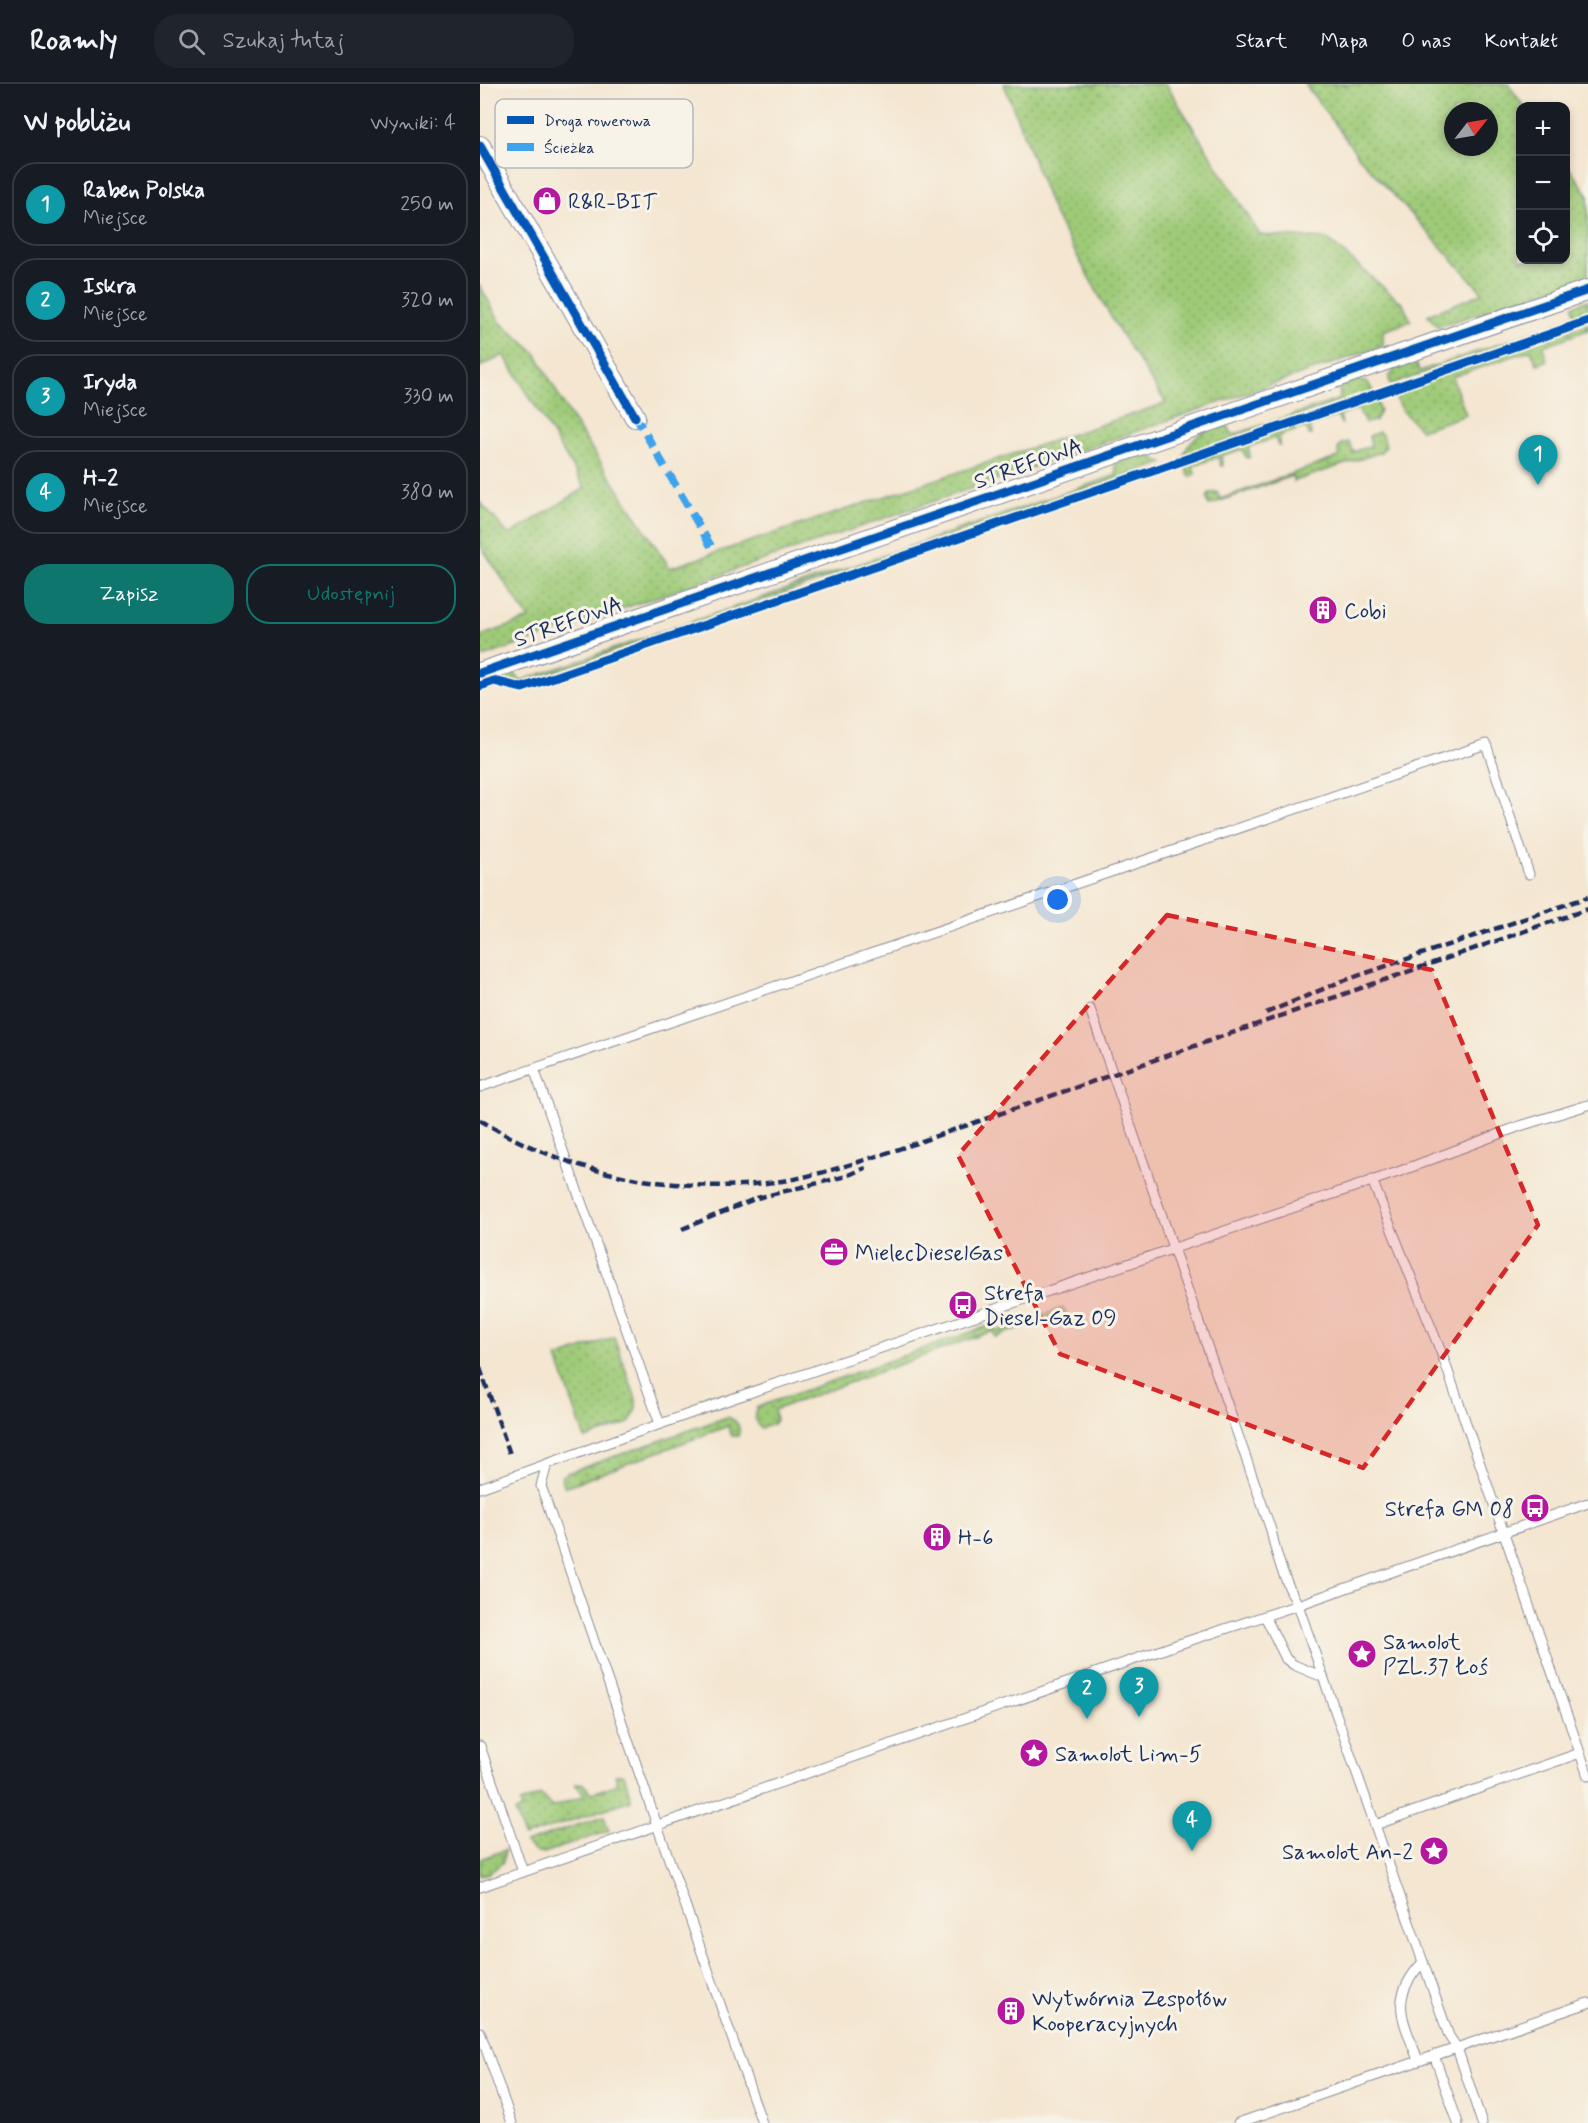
<!DOCTYPE html>
<html lang="pl">
<meta charset="utf-8">
<style>
body{margin:0;font-family:Mynerve,sans-serif;background:#20242c;color:#f1f3f6}
.controls{position:absolute;right:18px;top:18px;display:grid;overflow:hidden;border-radius:12px;box-shadow:0 3px 9px #0003}
.controls button{width:54px;height:54px;display:grid;place-items:center;padding:0;border:0;border-bottom:2px solid #363941;background:#171b24;color:#f1f3f6;font:30px sans-serif}
.compass{position:absolute;left:964px;top:18px;width:54px;height:54px;border-radius:50%;background:#171b24;box-shadow:0 3px 9px #0003;rotate:59deg}
.you{position:absolute;left:578px;top:816px;width:21px;height:21px;margin:-15px;border:4px solid #fff;border-radius:50%;background:#1a73e8;box-shadow:0 0 0 9px #1a73e833}
.badge{display:grid;place-items:center;width:39px;height:39px;border-radius:50%;background:#0f766e;color:#fff;font-size:20px;font-weight:700}
.pin{position:absolute;translate:-50% -50px;filter:drop-shadow(0 2px 3px #0008)}
.pin::after{content:'';position:absolute;top:32px;width:21px;height:18px;background:inherit;clip-path:polygon(0 0,100% 0,50% 100%)}
.list{margin:0;padding:0;list-style:none}
h2{display:flex;justify-content:space-between;align-items:center;height:78px;margin:0;padding:0 24px;font-size:26px}
h2 small{font-size:20px;font-weight:400;color:#9ea1a6}
.list li{display:grid;grid-template-columns:39px 1fr auto;gap:18px;align-items:center;box-sizing:border-box;height:84px;margin:0 12px 12px;padding:0 12px;border:2px solid #363941;border-radius:24px}
.list b{display:block;font-size:22px;white-space:nowrap}
.list p{margin:0;font-size:20px;white-space:nowrap;color:#9ea1a6}
.list em{font-size:20px;font-style:normal;color:#9ea1a6}
.actions{display:flex;gap:12px;padding:18px 24px}
.actions a{flex:1;padding:14px 0;border:2px solid #0f766e;border-radius:24px;text-align:center;font-size:21px;color:#0f766e}
.actions .main{background:#0f766e;color:#fff}
.icon{flex:none;width:33px;height:33px;fill:none;stroke:currentColor;stroke-width:2;stroke-linecap:round;stroke-linejoin:round}
.map{position:relative;flex:none;width:1108px;height:2039px;overflow:hidden}
header{display:flex;align-items:center;gap:36px;box-sizing:border-box;height:84px;padding:0 30px;background:#171b24;border-bottom:2px solid #363941}
header strong{font-size:28px}
nav{display:flex;gap:33px;margin-inline-start:auto;font-size:21px}
.search{width:420px;height:54px;background:#20242c;display:flex;align-items:center;gap:15px;box-sizing:border-box;padding:0 21px;border-radius:24px;color:#9ea1a6;font-size:22px}
main{display:flex}
aside{flex:1;background:#171b24}
.map>svg:first-child{display:block}
.grass{fill:url(#grass-dots);stroke:#5d7d6b;stroke-width:1.5;fill-rule:evenodd}
.lines{fill:none;stroke-linecap:round;stroke-linejoin:round}
.lane-casing{stroke:#888a97;stroke-width:11}
.street-casing{stroke:#888a97;stroke-width:22}
.lane{stroke:#fff;stroke-width:9}
.street{stroke:#fff;stroke-width:20}
.rail{stroke:#1b2f5e;stroke-width:4.5;stroke-dasharray:9 4.5;stroke-linecap:butt}
.quiet{stroke:#3da3ed;stroke-width:8;stroke-dasharray:15 8;stroke-linecap:butt}
.cycleway-casing{stroke:#f7f3e8;stroke-width:13}
.cycleway{stroke:#0057b8;stroke-width:9}
.marked{fill:#d62828;fill-opacity:0.2;stroke:#d62828;stroke-width:4.5;stroke-dasharray:12 8;stroke-linejoin:round}
.labels{text-anchor:middle;stroke-width:6;stroke-linejoin:round;paint-order:stroke}
.poi-label{font-size:22px;fill:#1b2f5e;stroke:#f7f3e8;text-anchor:start}
.street-label{font-size:22px;fill:#1b2f5e;stroke:#f7f3e8}
.key{fill:#f7f3e8;stroke:#b5b8bf;stroke-width:1.5}
.key-label{font-size:16px;fill:#1b2f5e}
</style>
<header>
<strong>Roamly</strong>
<div class="search"><svg class="icon" aria-label="search" viewBox="0 0 24 24"><circle cx="10" cy="10" r="6"/><path d="M15 15l6 6"/></svg>Szukaj tutaj</div>
<nav><a>Start</a><a>Mapa</a><a>O nas</a><a>Kontakt</a></nav>
</header>
<main>
<aside>
<h2>W pobliżu<small>Wyniki: 4</small></h2>
<ul class="list">
<li><span class="badge" style="background:#0f9aa8">1</span><div><b>Raben Polska</b><p>Miejsce</p></div><em>250 m</em></li>
<li><span class="badge" style="background:#0f9aa8">2</span><div><b>Iskra</b><p>Miejsce</p></div><em>320 m</em></li>
<li><span class="badge" style="background:#0f9aa8">3</span><div><b>Iryda</b><p>Miejsce</p></div><em>330 m</em></li>
<li><span class="badge" style="background:#0f9aa8">4</span><div><b>H-2</b><p>Miejsce</p></div><em>380 m</em></li>
</ul>
<div class="actions"><a class="main">Zapisz</a><a>Udostępnij</a></div>
</aside>
<div class="map">
<svg width="1108" height="2039" viewBox="0 0 1108 2039">
<defs>
<pattern id="grass-dots" width="8" height="8" patternUnits="userSpaceOnUse" patternTransform="scale(1.5)"><rect width="8" height="8" fill="#9fcb78"/><path d="M2 2h.1M6 6h.1" fill="none" stroke="#81a566" stroke-width="1.8" stroke-linecap="round"/></pattern>
</defs>
<rect width="100%" height="100%" fill="#f7f3e8"/>
<filter id="ink" filterUnits="userSpaceOnUse"><feTurbulence type="fractalNoise" baseFrequency=".0167" numOctaves="2"/><feDisplacementMap in="SourceGraphic" scale="12" xChannelSelector="R" yChannelSelector="G"/><feConvolveMatrix kernelMatrix="1 2 1 2 8 2 1 2 1" color-interpolation-filters="sRGB"/></filter>
<filter id="wash" filterUnits="userSpaceOnUse"><feTurbulence type="fractalNoise" baseFrequency=".008" numOctaves="4" result="noise"/><feDisplacementMap in="SourceGraphic" scale="24" xChannelSelector="R" yChannelSelector="G"/><feGaussianBlur stdDeviation="1.35" result="paint"/><feColorMatrix in="noise" values="0 0 0 0 0 0 0 0 0 0 0 0 0 0 0 0 0 1.4 0 .05"/><feComposite in="paint" operator="in"/></filter>
<g filter="url(#wash)">
<rect width="100%" height="100%" fill="#f4e6d0"/>
<g class="grass">
<path d="M524,0H686L780,151L847,155L923,220L931,237L903,247V262L0,574V552L49,535L0,461V418L29,451L105,404L24,271L0,283V202L21,239L55,268L87,327L190,484L686,319L636,242L574,130Z"/>
<path d="M825,0H1028L1044,22H1040V176H1086V79L1108,110V193L958,243L947,231L1003,209L879,73ZM973,27H1009V63H973Z"/>
<path d="M1108,216V233L910,301L909,293L916,283L934,277L940,287L1095,234L1093,222Z"/>
<path d="M1108,240V246L1063,262L1067,277L1057,280L1051,266L972,293L986,331L941,346L922,327L913,307Z"/>
<path d="M877,296L888,299L893,307L704,372C709,352 728,344 747,341L753,351L860,315L859,303Z"/>
<path d="M895,313L900,327L895,337L885,339L878,325L860,331L862,341L857,332L830,342L831,351H829L826,343L799,352L800,362L798,361L795,354L768,363L770,371L769,374L766,373L762,365L741,372L743,382H741L738,373L713,382L715,390L712,392H709L704,379Z"/>
<path d="M899,348L902,350L906,362L901,368L814,397L812,392L729,421L727,414L730,409L737,408L740,415L859,373L858,365L862,360L869,358L873,368L891,362L889,352Z"/>
<path d="M658,371L669,372L683,379L40,600L14,593L33,587L40,597L637,391L635,382L636,379Z"/>
<path d="M583,1224L586,1227V1232L580,1237L570,1233L515,1253L512,1247L294,1326L296,1336L293,1340L281,1344C274,1339 273,1330 277,1323L508,1242L518,1247Z"/>
<path d="M134,1253L156,1315V1327L149,1339L105,1355L77,1274Z"/>
<path d="M247,1333C256,1336 262,1342 258,1352H252L248,1342L85,1403L81,1392L87,1389Z"/>
<path d="M142,1690L145,1693L151,1716L44,1753L35,1728L42,1725L40,1719L61,1711L72,1723L105,1711L95,1700L102,1699L112,1709L138,1700L135,1691Z"/>
<path d="M124,1732L129,1747L64,1769H57L45,1759Z"/>
<path d="M25,1766L23,1778L11,1788L0,1792V1775Z"/>
</g>
</g>
<g filter="url(#ink)">
<g class="lines">
<g class="lane-casing">
<g id="lane">
<path d="M610,925L791,1446C796,1472 805,1498 818,1521L943,1878L969,1952L977,1964L1002,2039"/>
<path d="M54,985L180,1340"/>
<path d="M0,1003L1006,660L1049,790"/>
<path d="M892,1096L963,1273L1108,1692"/>
<path d="M0,1404L67,1380"/>
<path d="M785,1532L806,1575L814,1581L843,1593"/>
<path d="M0,1662L43,1788"/>
<path d="M895,1741L1100,1669"/>
<path d="M0,1803L696,1561L818,1521L1108,1419"/>
<path d="M0,1948L32,2039"/>
<path d="M954,1971L978,2039"/>
<path d="M938,1976C923,1935 908,1915 943,1878"/>
<path d="M282,2039L177,1741L61,1402L67,1380L257,1313L918,1088L1040,1042L1108,1021"/>
<path d="M758,2039L1108,1919"/>
</g>
</g>
<g class="street-casing">
<g id="street">
<path d="M0,62L155,333"/>
<path d="M0,589L1108,206"/>
</g>
</g>
<use href="#lane" class="lane"/>
<use href="#street" class="street"/>
<g class="rail">
<path d="M786,929L860,898L1108,813"/>
<path d="M0,1036C89,1091 198,1112 302,1097C341,1091 378,1078 416,1066L1108,825"/>
<path d="M202,1145L277,1114L363,1093L386,1084"/>
<path d="M0,1284L31,1373"/>
</g>
<path class="quiet" d="M154,330L235,469"/>
<g class="cycleway-casing">
<g id="cycleway">
<path d="M0,62L155,333"/>
<path d="M0,589L1108,206"/>
<path d="M0,602L14,597L42,604L1108,237"/>
</g>
</g>
<use href="#cycleway" class="cycleway"/>
</g>
</g>
<path class="marked" d="M687,831L952,886L1058,1141L883,1384L580,1270L478,1071Z"/>
<defs>
<g id="shop-disc" transform="scale(1.5)"><circle r="9.5" fill="#b5179e" stroke="#f7f3e8"/><path d="M-5-2.5h2.3a2.7 3.5 0 0 1 5.4 0H5L5.5 6h-11ZM-1.5-2.5h3a1.5 2.3 0 0 0-3 0Z" fill="#fff"/></g>
<g id="building-disc" transform="scale(1.5)"><circle r="9.5" fill="#b5179e" stroke="#f7f3e8"/><path d="M-4-6H4V6H1V3H-1V6H-4ZM-2.5-4.3h1.7v1.8h-1.7ZM.8-4.3h1.7v1.8H.8ZM-2.5-1h1.7V.8h-1.7ZM.8-1h1.7V.8H.8Z" fill="#fff"/></g>
<g id="office-disc" transform="scale(1.5)"><circle r="9.5" fill="#b5179e" stroke="#f7f3e8"/><path d="M-6-3h4V-5.5h4V-3h4V5H-6ZM-1-4.5V-3h2v-1.5ZM-6 0V1H6V0Z" fill="#fff"/></g>
<g id="bus-disc" transform="scale(1.5)"><circle r="9.5" fill="#b5179e" stroke="#f7f3e8"/><path d="M-5-6H5V4H4V6H2V4H-2V6H-4V4H-5ZM-3.5-4V0h7V-4ZM-3.5 1.2v1.5H-2V1.2ZM2 1.2v1.5H3.5V1.2Z" fill="#fff"/></g>
<g id="sight-disc" transform="scale(1.5)"><circle r="9.5" fill="#b5179e" stroke="#f7f3e8"/><path d="M0-6L1.8-2.2L6-1.7L2.9 1.2L3.7 5.4L0 3.3L-3.7 5.4L-2.9 1.2L-6-1.7L-1.8-2.2Z" fill="#fff"/></g>
</defs>
<g fill-rule="evenodd">
<use href="#shop-disc" x="67" y="117"/>
<use href="#building-disc" x="843" y="526"/>
<use href="#office-disc" x="354" y="1168"/>
<use href="#bus-disc" x="483" y="1221"/>
<use href="#bus-disc" x="1055" y="1424"/>
<use href="#building-disc" x="457" y="1453"/>
<use href="#sight-disc" x="882" y="1570"/>
<use href="#sight-disc" x="554" y="1669"/>
<use href="#sight-disc" x="954" y="1767"/>
<use href="#building-disc" x="531" y="1927"/>
</g>
<g class="labels">
<g class="poi-label">
<text x="88" y="125">R&amp;R-BIT</text>
<text x="864" y="534">Cobi</text>
<text x="375" y="1176">MielecDieselGas</text>
<text x="504" y="1216">Strefa<tspan x="504" dy="25">Diesel-Gaz 09</tspan></text>
<text x="1034" y="1432" text-anchor="end">Strefa GM 08</text>
<text x="478" y="1461">H-6</text>
<text x="903" y="1565">Samolot<tspan x="903" dy="25">PZL.37 Łoś</tspan></text>
<text x="575" y="1677">Samolot Lim-5</text>
<text x="933" y="1775" text-anchor="end">Samolot An-2</text>
<text x="552" y="1922">Wytwórnia Zespołów<tspan x="552" dy="25">Kooperacyjnych</tspan></text>
</g>
<g class="street-label">
<text transform="translate(548 379) rotate(-19)" y="8">STREFOWA</text>
<text transform="translate(88 537) rotate(-19)" y="8">STREFOWA</text>
</g>
</g>
<rect x="15" y="15" width="198" height="69" rx="9" class="key"/>
<rect x="27" y="32" width="27" height="8" fill="#0057b8"/>
<rect x="27" y="59" width="27" height="8" fill="#3da3ed"/>
<g class="key-label">
<text x="64" y="42">Droga rowerowa</text>
<text x="64" y="69">Ścieżka</text>
</g>
</svg>
<div class="controls">
<button>+</button>
<button>−</button>
<button><svg class="icon" aria-label="locate" viewBox="0 0 24 24"><circle cx="12" cy="12" r="6"/><path d="M12 2v4M12 18v4M2 12h4M18 12h4"/></svg></button>
</div>
<svg class="compass" viewBox="-18 -18 36 36"><path d="M0-13l5 13h-10z" fill="#e53935"/><path d="M0 13l5-13h-10z" fill="#9ea1a6"/></svg>
<div class="you"></div>
<div class="pin badge" style="left:1058px;top:401px;background:#0f9aa8">1</div>
<div class="pin badge" style="left:607px;top:1635px;background:#0f9aa8">2</div>
<div class="pin badge" style="left:659px;top:1633px;background:#0f9aa8">3</div>
<div class="pin badge" style="left:712px;top:1767px;background:#0f9aa8">4</div>
</div>
</main>
